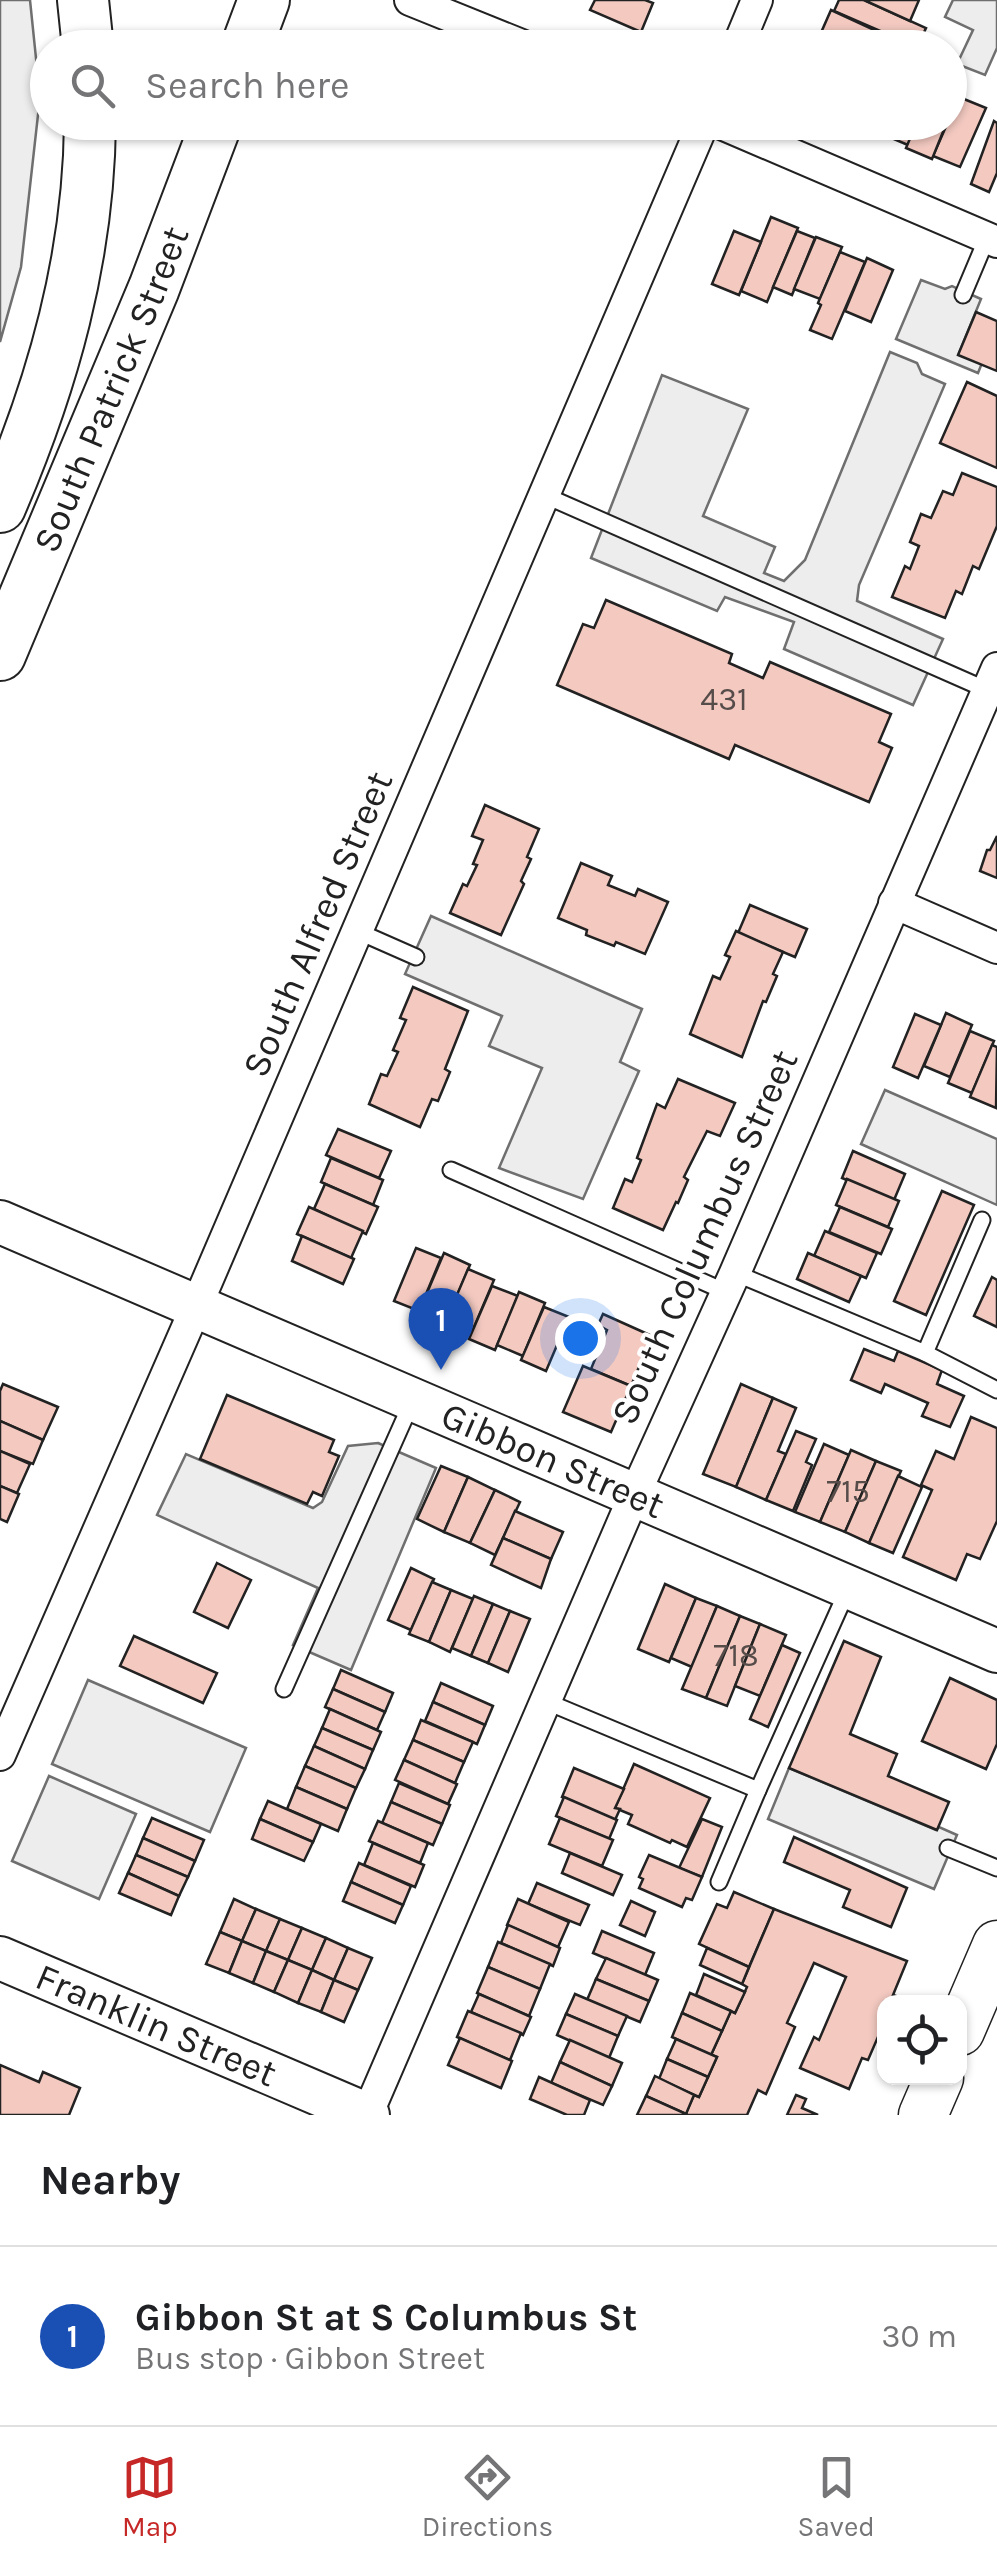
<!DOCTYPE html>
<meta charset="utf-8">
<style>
body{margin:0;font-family:Karla,sans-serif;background:#f2f2f2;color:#202124}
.controls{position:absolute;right:30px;bottom:30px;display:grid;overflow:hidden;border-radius:20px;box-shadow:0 2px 8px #0004}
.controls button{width:90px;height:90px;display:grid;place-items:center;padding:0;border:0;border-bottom:2px solid #e0e0e0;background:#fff;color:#202124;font:50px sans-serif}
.you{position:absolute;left:580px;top:1338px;width:35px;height:35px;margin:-25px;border:8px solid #fff;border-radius:50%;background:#1a73e8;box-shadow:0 0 0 15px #1a73e833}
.badge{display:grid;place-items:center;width:65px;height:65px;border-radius:50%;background:#c62828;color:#fff;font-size:32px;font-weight:700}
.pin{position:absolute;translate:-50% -82px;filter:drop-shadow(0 2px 5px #0008)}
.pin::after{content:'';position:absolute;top:52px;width:35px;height:30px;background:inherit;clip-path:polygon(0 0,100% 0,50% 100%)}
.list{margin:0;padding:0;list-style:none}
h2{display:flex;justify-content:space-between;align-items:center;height:130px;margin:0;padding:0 40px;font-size:42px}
h2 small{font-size:32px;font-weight:400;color:#757577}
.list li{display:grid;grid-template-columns:65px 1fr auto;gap:30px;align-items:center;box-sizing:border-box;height:180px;padding:0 40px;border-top:2px solid #e0e0e0}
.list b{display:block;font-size:38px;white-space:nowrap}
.list p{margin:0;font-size:32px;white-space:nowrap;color:#757577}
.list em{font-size:32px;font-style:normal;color:#757577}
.icon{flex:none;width:55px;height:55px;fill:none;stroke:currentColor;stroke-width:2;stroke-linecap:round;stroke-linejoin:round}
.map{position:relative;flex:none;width:997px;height:2115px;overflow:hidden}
.search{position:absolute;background:#fff;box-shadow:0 2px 8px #0004;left:30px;right:30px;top:30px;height:110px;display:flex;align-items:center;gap:25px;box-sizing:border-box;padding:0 35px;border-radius:55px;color:#757577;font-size:38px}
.sheet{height:310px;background:#fff}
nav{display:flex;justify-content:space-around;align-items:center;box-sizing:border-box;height:140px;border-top:2px solid #e0e0e0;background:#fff;font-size:28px;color:#757577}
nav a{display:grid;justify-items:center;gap:5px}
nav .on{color:#c62828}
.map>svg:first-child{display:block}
.parking{fill:#ededed;stroke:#6f6f6f;stroke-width:2.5}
.building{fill:#f3c9c0;stroke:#222;stroke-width:2.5}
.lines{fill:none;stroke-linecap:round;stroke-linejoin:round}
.service-casing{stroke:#222;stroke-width:19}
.minor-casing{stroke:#222;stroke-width:34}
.secondary-casing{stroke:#222;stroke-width:46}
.primary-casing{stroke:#222;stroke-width:51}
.trunk-casing{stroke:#222;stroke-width:54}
.service{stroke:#fff;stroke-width:15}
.minor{stroke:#fff;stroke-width:30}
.secondary{stroke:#fff;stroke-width:42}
.primary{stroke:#fff;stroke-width:48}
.trunk{stroke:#fff;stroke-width:50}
.labels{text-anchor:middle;stroke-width:8;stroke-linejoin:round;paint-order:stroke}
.number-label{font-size:32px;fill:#564c4a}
.street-label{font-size:38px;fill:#222;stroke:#fff}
</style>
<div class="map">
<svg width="997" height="2115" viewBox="0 0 997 2115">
<rect width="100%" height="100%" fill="#fff"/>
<g class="parking">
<path d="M0,0H30L40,97L21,267L0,342Z"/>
<path d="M953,0H997V48L985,75L957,64L973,30L945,17Z"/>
<path d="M921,280L945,289L952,286L981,299L959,353L982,363L978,373L896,339Z"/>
<path d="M890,352L917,363L922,374L945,384L859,585L857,601L943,639L913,705L784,649L794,622L725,597L717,611L591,558L662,375L748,409L703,516L775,547L764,573L784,581L805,560Z"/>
<path d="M431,916L642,1009L620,1062L639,1071L583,1199L499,1168L542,1068L489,1046L502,1016L405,974Z"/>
<path d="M885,1090L997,1139V1205L861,1144Z"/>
<path d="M378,1443L436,1468L351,1670L293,1645L318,1588L157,1515L186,1454L313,1508L322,1502L348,1446Z"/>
<path d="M88,1680L246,1748L210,1832L52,1764Z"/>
<path d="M789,1768L936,1830L939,1827L957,1835L934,1889L768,1819Z"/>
<path d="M49,1776L136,1814L99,1899L12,1861Z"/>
</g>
<g class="building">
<path d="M595,0H645L653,3L641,32L590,10Z"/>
<path d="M839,0H864L926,28L917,47L834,11Z"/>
<path d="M864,0H919L910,21Z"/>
<path d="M831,10L883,34L877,48H846L820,35Z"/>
<path d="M959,97L986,108L960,167L933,156Z"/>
<path d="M994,121L997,123V173L989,192L971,184Z"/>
<path d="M886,122H917L908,145L882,134Z"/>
<path d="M917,122H947L932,159L906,148Z"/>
<path d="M771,217L798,228L767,302L741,291Z"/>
<path d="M734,231L761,242L739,295L712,284Z"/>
<path d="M797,231L815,238L792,295L773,287Z"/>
<path d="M816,237L842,247L820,299L794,289Z"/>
<path d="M840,252L865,262L832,339L810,330L821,305L818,303Z"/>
<path d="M867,258L893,270L871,322L845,311Z"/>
<path d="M976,312L997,321V371L958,355Z"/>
<path d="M967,382L997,396V468L940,443Z"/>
<path d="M962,473L997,487V526L979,569L973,566L962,594L956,591L945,618L892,597L905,566L910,569L919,546L910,542L921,514L931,518L943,491L953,495Z"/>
<path d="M606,600L732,654L729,663L763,678L770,662L891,714L879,742L892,748L869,802L735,745L729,759L557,685L583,624L594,628Z"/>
<path d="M485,805L539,829L527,857L531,859L521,881L524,884L501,935L450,913L463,884L467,886L477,865L473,864L483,840L472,836Z"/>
<path d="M997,836V878L980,871L987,850H990Z"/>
<path d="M581,863L612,876L608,885L635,896L638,889L668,902L645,954L616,942L614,946L586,935L587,930L558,918Z"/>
<path d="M750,905L807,929L795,957L738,933Z"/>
<path d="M736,931L783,952L773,974L777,976L766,1002L763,1001L742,1057L690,1034L713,976L720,979L730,957L725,955Z"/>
<path d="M413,987L468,1011L445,1069L450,1072L438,1101L432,1099L420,1127L369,1104L381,1074L387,1076L398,1052L393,1050L406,1020L400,1018Z"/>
<path d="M946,1013L972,1025L950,1077L924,1066Z"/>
<path d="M915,1014L941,1025L918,1078L893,1067Z"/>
<path d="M970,1031L994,1041L972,1093L948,1083Z"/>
<path d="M992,1045L997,1047L996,1108L970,1097Z"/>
<path d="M678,1079L735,1103L720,1136L707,1131L684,1177L688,1180L678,1203L676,1202L663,1230L613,1208L625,1179L632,1182L641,1160L637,1158L657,1104L665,1108Z"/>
<path d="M338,1129L391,1151L379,1178L326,1155Z"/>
<path d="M853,1151L905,1174L894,1200L842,1178Z"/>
<path d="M331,1158L383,1180L373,1205L321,1182Z"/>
<path d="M847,1179L899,1201L888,1227L836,1205Z"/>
<path d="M325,1184L378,1207L366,1234L314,1209Z"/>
<path d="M942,1191L974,1205L926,1315L894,1301Z"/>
<path d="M309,1207L363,1231L351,1258L297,1234Z"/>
<path d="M840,1207L892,1229L881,1254L829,1232Z"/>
<path d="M825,1231L877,1253L866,1278L814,1256Z"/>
<path d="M302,1236L354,1259L343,1284L292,1261Z"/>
<path d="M416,1248L441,1258L419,1311L394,1301Z"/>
<path d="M444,1253L470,1265L447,1319L421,1307Z"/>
<path d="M808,1253L861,1276L849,1302L797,1279Z"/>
<path d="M468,1269L494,1280L471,1334L445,1323Z"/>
<path d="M992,1277L997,1280V1327L974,1316Z"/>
<path d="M492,1286L518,1296L495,1350L469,1339Z"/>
<path d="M519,1292L545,1303L523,1356L497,1345Z"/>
<path d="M544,1307L569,1317L546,1371L521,1360Z"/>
<path d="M603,1314L652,1336L631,1386L591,1369L607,1330L598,1325Z"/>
<path d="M864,1349L894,1361L898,1351L942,1370L937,1384L964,1396L950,1427L922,1416L928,1403L885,1384L881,1393L851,1380Z"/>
<path d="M583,1366L631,1386L611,1432L563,1412Z"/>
<path d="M3,1384L58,1407L43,1440L0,1421V1391Z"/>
<path d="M741,1384L773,1398L736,1487L703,1474Z"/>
<path d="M227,1395L334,1440L329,1452L339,1456L322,1496L313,1492L307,1504L200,1459Z"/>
<path d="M773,1398L796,1408L778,1451L786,1454L766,1500L736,1487Z"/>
<path d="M971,1417L997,1428V1521L980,1559L967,1554L956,1580L903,1557L932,1490L921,1485L936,1451L954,1459Z"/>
<path d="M0,1421L43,1440L33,1464L0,1451Z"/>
<path d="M796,1431L816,1439L806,1462L812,1465L793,1511L766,1500Z"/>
<path d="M824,1444L849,1455L820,1522L795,1512Z"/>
<path d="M851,1450L876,1461L845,1532L820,1522Z"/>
<path d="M0,1451L30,1464L17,1493L0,1486Z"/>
<path d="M876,1461L901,1471L869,1543L845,1532Z"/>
<path d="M441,1466L468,1477L444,1532L417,1519Z"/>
<path d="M898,1476L922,1487L893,1553L869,1543Z"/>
<path d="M468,1477L495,1490L470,1543L444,1532Z"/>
<path d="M0,1486L19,1494L7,1522L0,1519Z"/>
<path d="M495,1490L520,1502L495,1555L470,1543Z"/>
<path d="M515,1511L563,1532L551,1559L503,1538Z"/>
<path d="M503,1538L551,1559L541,1588L491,1565Z"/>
<path d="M217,1563L251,1580L228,1628L194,1612Z"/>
<path d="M411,1568L434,1579L411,1630L388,1620Z"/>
<path d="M432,1582L451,1590L429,1642L409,1634Z"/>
<path d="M665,1584L696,1598L669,1662L638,1649Z"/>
<path d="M451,1590L473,1599L450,1652L429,1642Z"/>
<path d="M474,1596L493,1604L471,1656L452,1648Z"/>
<path d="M696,1598L717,1606L692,1667L671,1658Z"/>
<path d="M493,1604L510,1611L488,1663L471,1656Z"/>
<path d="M717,1606L740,1616L706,1698L682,1689Z"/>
<path d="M510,1611L530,1619L508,1672L488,1663Z"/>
<path d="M740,1616L760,1624L727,1706L706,1698Z"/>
<path d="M760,1624L786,1635L760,1696L735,1686Z"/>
<path d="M134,1636L217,1673L203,1703L120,1666Z"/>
<path d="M844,1641L881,1657L850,1734L897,1754L888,1776L949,1802L937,1830L789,1768Z"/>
<path d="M782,1645L800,1653L768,1727L750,1719Z"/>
<path d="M341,1670L393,1693L385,1712L333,1689Z"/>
<path d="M950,1678L997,1700V1744L986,1769L922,1741Z"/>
<path d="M441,1683L493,1706L485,1725L433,1702Z"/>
<path d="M333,1689L385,1712L377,1730L325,1707Z"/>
<path d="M433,1702L485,1725L477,1744L425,1721Z"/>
<path d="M330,1709L381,1732L373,1750L322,1728Z"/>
<path d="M421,1720L473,1742L464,1762L413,1740Z"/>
<path d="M322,1728L373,1750L365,1769L314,1746Z"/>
<path d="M413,1740L464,1762L455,1783L404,1760Z"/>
<path d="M314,1746L365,1769L356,1788L305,1766Z"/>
<path d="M404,1760L457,1784L448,1804L395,1780Z"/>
<path d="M634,1764L710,1798L687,1847L672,1840L670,1843L628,1824L632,1815L615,1808Z"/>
<path d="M305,1766L356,1788L347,1809L296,1787Z"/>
<path d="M574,1768L624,1789L615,1808L620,1809L615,1820L562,1797Z"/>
<path d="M399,1783L450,1805L442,1824L391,1802Z"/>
<path d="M296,1787L347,1809L338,1831L287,1809Z"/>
<path d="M564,1797L617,1820L609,1839L556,1816Z"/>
<path d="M268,1801L321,1824L313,1842L260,1819Z"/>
<path d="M391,1802L442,1824L433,1845L382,1823Z"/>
<path d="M152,1818L204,1840L195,1861L143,1838Z"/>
<path d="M560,1818L613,1840L602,1866L549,1844Z"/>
<path d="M260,1819L313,1842L304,1861L252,1839Z"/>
<path d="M702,1819L722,1827L702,1877L679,1868Z"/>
<path d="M378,1821L428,1843L420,1863L369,1841Z"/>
<path d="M794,1837L907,1888L891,1927L843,1907L850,1890L784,1862Z"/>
<path d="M143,1838L195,1861L188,1877L136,1855Z"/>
<path d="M373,1843L424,1865L415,1887L364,1865Z"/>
<path d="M570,1853L622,1875L613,1895L562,1873Z"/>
<path d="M136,1855L188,1877L179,1896L128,1873Z"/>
<path d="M649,1855L702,1877L692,1900L686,1898L682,1907L639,1888L643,1879L639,1877Z"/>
<path d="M359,1863L411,1886L403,1905L351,1882Z"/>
<path d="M128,1873L179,1896L171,1915L119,1893Z"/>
<path d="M351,1882L403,1905L395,1923L343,1901Z"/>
<path d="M537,1883L589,1905L580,1925L528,1904Z"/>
<path d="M734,1892L774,1909L749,1967L699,1944L717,1904L727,1908Z"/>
<path d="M234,1899L256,1909L242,1941L220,1932Z"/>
<path d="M518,1899L569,1922L558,1947L507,1925Z"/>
<path d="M631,1901L655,1912L645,1936L620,1925Z"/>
<path d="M256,1909L280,1919L266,1951L242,1941Z"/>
<path d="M774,1909L907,1961L893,1995L896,1996L893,2002H884V2023L868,2060L862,2058L849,2089L800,2068L814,2037L819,2040L846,1977L814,1963L787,2023L795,2027L766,2094L758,2090L747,2115H685L694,2095L699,2097L717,2057L711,2055L731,2011L735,2013L747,1987L742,1984Z"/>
<path d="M280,1919L302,1928L288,1960L266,1951Z"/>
<path d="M508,1925L560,1948L553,1966L501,1943Z"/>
<path d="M302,1928L326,1938L312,1970L288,1960Z"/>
<path d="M602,1931L654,1953L645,1975L593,1953Z"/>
<path d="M220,1932L242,1941L229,1973L206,1964Z"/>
<path d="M326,1938L348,1948L334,1980L312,1970Z"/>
<path d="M242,1941L266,1951L253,1983L229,1973Z"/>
<path d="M498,1942L550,1964L540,1989L488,1967Z"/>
<path d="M348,1948L372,1958L358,1990L334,1980Z"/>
<path d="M707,1948L749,1967L742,1984L700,1965Z"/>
<path d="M266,1951L288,1960L274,1992L253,1983Z"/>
<path d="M606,1958L658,1980L649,2001L596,1979Z"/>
<path d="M288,1960L312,1970L298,2003L274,1992Z"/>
<path d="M488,1967L540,1989L529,2016L477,1993Z"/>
<path d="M312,1970L334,1980L321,2012L298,2003Z"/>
<path d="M704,1974L745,1992L735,2013L696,1995Z"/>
<path d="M596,1979L649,2001L640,2022L587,2000Z"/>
<path d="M334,1980L358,1990L344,2022L321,2012Z"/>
<path d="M690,1993L731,2011L722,2031L682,2013Z"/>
<path d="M479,1994L531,2017L523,2035L471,2012Z"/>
<path d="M575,1994L627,2016L618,2036L566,2014Z"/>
<path d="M468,2011L521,2033L510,2060L457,2037Z"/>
<path d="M682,2013L722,2031L711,2055L672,2037Z"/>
<path d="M566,2014L618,2036L609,2058L557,2035Z"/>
<path d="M460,2038L512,2061L501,2088L448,2065Z"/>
<path d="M676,2039L717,2057L708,2077L667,2059Z"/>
<path d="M570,2040L622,2063L612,2086L560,2062Z"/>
<path d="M667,2059L708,2077L699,2097L659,2079Z"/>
<path d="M560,2062L612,2086L603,2105L551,2083Z"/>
<path d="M0,2065L39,2082L43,2072L80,2088L69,2115H0Z"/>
<path d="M655,2076L694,2095L686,2114L646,2096Z"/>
<path d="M539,2077L590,2100L584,2115H567L530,2099Z"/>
<path d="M796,2095L806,2099L802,2108L818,2115H787Z"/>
<path d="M646,2096L686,2114L685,2115H637Z"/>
</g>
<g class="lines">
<g class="service-casing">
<g id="service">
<path d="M963,295L987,238"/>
<path d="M544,495L987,690"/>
<path d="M357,931L416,957"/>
<path d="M451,1170L726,1292"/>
<path d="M735,1273L925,1353L982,1220"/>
<path d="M925,1353L997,1390"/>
<path d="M284,1689L411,1404"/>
<path d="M545,1701L758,1790L848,1589"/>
<path d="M948,1848L997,1868"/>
<path d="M719,1882L758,1790"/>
</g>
</g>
<g class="minor-casing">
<g id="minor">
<path d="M410,0L529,48"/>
<path d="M737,48L757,0"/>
<path d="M717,122L997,242"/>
<path d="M894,903L997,948"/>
<path d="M0,1755L196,1307L704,122"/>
<path d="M367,2115L634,1496L735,1273L997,668"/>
</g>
</g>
<g class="secondary-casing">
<g id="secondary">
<path id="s1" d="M0,1222L997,1651"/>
<path id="s2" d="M0,1958L368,2115"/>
</g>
</g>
<g class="primary-casing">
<g id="primary">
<path d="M960,2031L997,1945"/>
<path d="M923,2115L939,2078"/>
</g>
</g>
<g class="trunk-casing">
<g id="trunk">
<path d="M83,0L88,48"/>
<path d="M246,48L264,0"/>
<path d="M0,507C53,384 89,257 90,122"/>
<path id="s3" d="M0,655L154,288L217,122"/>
</g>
</g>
<use href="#service" class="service"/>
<use href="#minor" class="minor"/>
<use href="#secondary" class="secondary"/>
<use href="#primary" class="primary"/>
<use href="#trunk" class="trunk"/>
</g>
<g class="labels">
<g class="number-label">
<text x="724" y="710">431</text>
<text x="848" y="1502">715</text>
<text x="736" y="1666">718</text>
</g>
<g class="street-label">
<text dy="13" stroke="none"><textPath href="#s3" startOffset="288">South Patrick Street</textPath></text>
<text transform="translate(317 924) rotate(-67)" y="13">South Alfred Street</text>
<text transform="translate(704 1237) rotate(-66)" y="13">South Columbus Street</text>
<text dy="13" stroke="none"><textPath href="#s1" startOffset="602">Gibbon Street</textPath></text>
<text dy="13" stroke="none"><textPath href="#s2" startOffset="170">Franklin Street</textPath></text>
</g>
</g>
</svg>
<div class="controls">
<button><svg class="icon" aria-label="locate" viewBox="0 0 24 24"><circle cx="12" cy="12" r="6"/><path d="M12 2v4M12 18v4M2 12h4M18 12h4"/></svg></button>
</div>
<div class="you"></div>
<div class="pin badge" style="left:441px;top:1370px;background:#1a4fb4">1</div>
<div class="search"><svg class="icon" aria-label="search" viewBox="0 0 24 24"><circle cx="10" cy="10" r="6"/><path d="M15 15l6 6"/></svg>Search here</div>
</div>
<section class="sheet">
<h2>Nearby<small></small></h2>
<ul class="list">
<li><span class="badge" style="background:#1a4fb4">1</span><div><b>Gibbon St at S Columbus St</b><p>Bus stop · Gibbon Street</p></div><em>30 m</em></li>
</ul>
</section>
<nav>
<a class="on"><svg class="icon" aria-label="map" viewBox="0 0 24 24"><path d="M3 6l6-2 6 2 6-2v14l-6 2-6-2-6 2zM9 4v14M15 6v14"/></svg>Map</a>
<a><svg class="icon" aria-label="directions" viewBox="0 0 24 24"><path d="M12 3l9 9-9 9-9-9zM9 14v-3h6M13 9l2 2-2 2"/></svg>Directions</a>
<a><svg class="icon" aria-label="saved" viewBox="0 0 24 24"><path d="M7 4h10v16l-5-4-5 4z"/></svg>Saved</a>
</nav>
